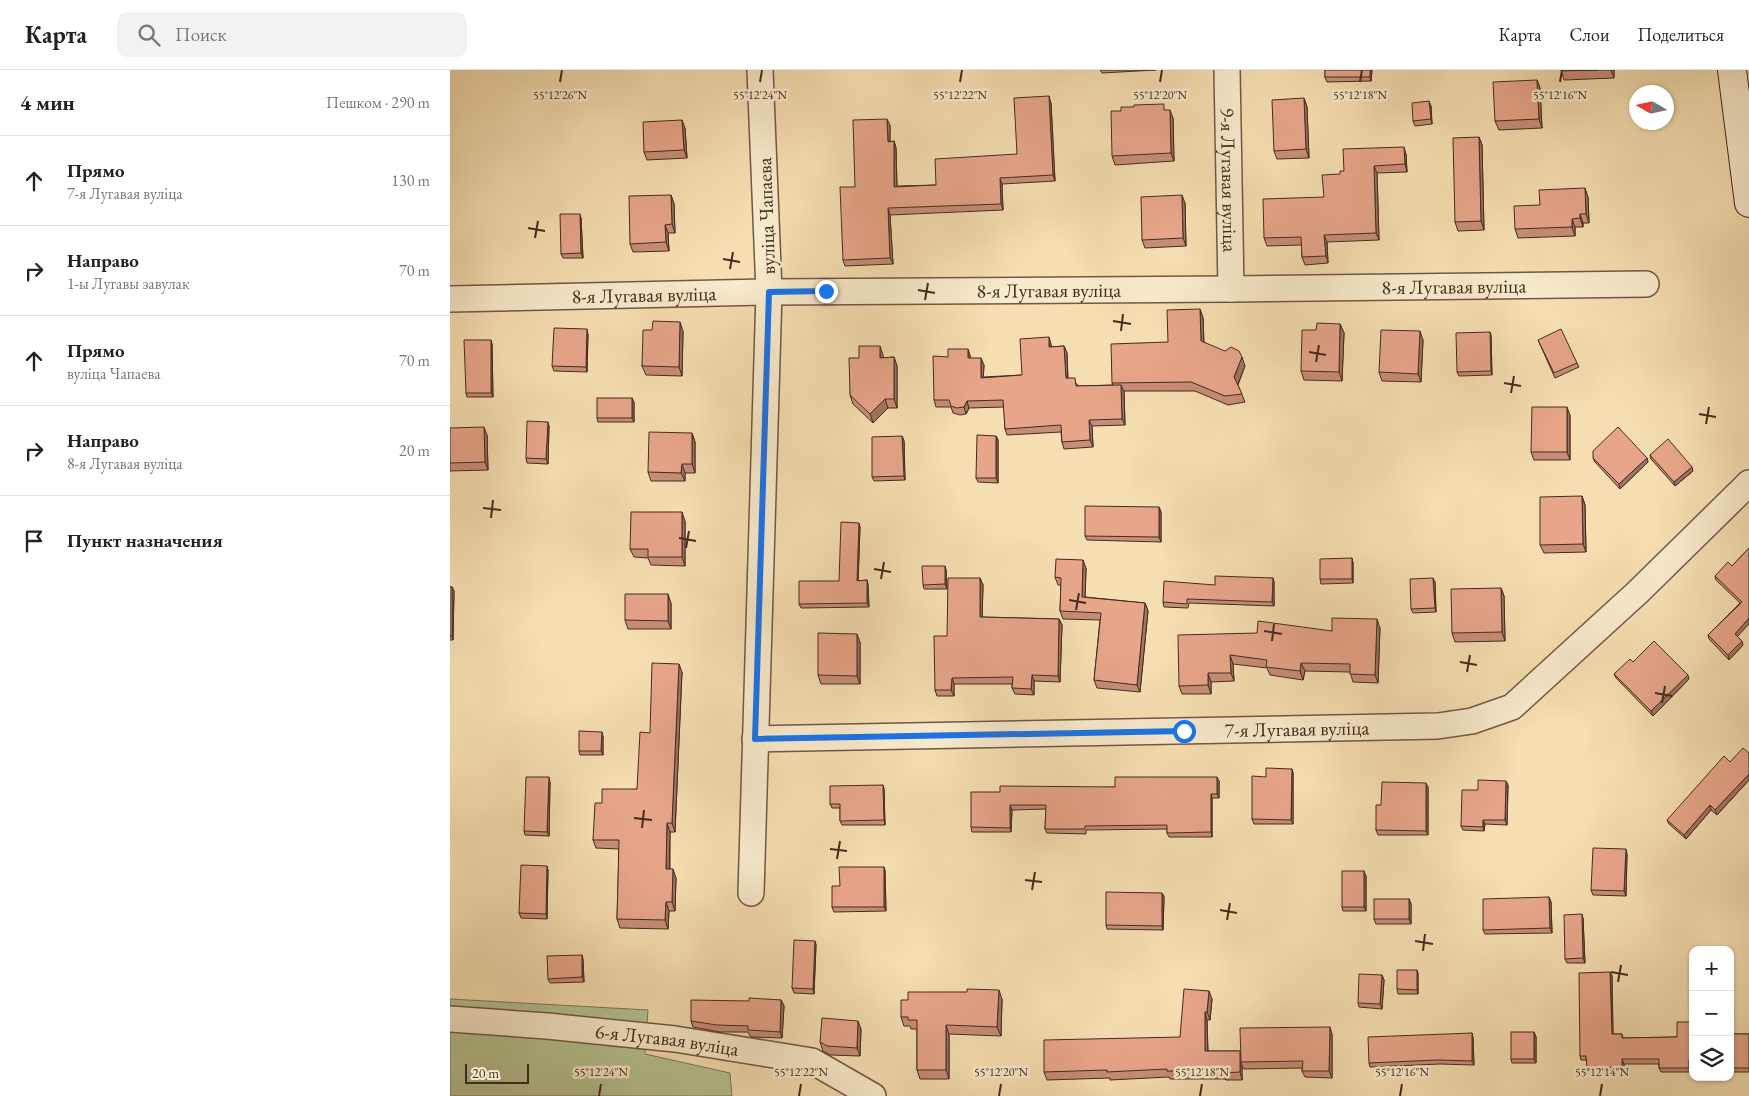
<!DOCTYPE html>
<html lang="ru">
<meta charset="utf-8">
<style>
body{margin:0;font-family:"EB Garamond",serif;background:#f2f2f2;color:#222}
.controls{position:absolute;right:15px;bottom:15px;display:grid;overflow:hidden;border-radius:10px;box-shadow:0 1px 4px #0004}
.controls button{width:45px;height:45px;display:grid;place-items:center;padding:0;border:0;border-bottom:1px solid #e0e0e0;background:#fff;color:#222;font:25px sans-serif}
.compass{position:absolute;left:1179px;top:15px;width:45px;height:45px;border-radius:50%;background:#fff;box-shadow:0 1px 4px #0004;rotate:279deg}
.scale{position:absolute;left:15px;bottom:12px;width:64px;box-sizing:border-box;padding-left:5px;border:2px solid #452b20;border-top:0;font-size:14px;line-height:18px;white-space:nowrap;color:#452b20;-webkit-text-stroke:4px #f8eacc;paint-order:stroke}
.stop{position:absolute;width:15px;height:15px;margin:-11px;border:4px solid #1a73e8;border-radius:50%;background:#fff}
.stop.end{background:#1a73e8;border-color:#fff;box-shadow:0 1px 5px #0008}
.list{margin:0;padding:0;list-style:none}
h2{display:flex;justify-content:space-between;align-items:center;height:65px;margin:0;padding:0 20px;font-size:21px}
h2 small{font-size:16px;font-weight:400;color:#767676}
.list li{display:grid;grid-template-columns:32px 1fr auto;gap:15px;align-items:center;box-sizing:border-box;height:90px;padding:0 20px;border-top:1px solid #e0e0e0}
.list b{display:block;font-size:19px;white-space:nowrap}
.list p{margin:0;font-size:16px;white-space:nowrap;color:#767676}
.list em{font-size:16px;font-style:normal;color:#767676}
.icon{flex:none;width:28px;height:28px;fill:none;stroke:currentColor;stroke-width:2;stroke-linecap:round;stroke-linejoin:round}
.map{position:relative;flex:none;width:1299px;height:1026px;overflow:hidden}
header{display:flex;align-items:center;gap:30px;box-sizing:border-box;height:70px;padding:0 25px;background:#fff;border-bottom:1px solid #e0e0e0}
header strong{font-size:24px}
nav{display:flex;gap:28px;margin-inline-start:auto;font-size:18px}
.search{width:350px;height:45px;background:#f2f2f2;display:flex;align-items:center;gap:12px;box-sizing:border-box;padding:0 18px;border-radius:10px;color:#767676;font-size:19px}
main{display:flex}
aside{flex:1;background:#fff}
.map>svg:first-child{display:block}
.green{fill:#b5c291;stroke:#7d7658}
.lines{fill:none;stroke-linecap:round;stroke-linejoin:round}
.street-casing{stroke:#715844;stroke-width:28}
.secondary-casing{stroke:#452b20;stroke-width:30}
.street{stroke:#f8eacc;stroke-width:25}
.secondary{stroke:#f8eacc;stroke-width:28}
.wall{fill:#c78e77;stroke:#452b20}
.shaded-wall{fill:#a27461;stroke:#452b20}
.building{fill:#e7a58a;stroke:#452b20}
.route{stroke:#1a73e8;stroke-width:6}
.ticks{fill:none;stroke:#452b20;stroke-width:2}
.labels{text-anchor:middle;stroke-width:5;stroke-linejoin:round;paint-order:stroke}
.street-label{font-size:20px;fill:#452b20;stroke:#f8eacc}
.ticks-label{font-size:12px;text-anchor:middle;fill:#452b20;stroke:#f8eacc;stroke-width:5;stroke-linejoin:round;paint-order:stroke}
</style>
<header>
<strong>Карта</strong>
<div class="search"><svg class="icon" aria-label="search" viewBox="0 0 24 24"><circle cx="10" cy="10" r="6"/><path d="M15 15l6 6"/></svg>Поиск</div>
<nav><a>Карта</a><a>Слои</a><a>Поделиться</a></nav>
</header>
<main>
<aside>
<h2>4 мин<small>Пешком · 290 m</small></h2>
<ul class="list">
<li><svg class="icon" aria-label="ahead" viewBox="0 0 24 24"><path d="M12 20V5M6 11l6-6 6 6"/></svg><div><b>Прямо</b><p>7-я Лугавая вуліца</p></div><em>130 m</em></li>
<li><svg class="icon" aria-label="right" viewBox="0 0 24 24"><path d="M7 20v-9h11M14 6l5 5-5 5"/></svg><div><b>Направо</b><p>1-ы Лугавы завулак</p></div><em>70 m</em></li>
<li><svg class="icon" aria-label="ahead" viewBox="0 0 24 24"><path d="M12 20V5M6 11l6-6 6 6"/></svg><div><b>Прямо</b><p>вуліца Чапаева</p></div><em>70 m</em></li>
<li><svg class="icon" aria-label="right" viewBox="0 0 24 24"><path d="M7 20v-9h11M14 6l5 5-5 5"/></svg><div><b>Направо</b><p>8-я Лугавая вуліца</p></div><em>20 m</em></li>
<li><svg class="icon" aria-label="arrive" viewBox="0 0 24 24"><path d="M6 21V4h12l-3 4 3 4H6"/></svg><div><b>Пункт назначения</b></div></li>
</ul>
</aside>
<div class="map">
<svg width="1299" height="1026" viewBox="0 0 1299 1026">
<rect width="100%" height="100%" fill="#f5deb1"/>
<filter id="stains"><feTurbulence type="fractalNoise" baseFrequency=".004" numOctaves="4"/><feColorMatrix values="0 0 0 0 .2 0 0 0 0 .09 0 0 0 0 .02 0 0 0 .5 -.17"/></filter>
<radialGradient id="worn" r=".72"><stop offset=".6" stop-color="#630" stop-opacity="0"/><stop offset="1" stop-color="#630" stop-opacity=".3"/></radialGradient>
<path class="green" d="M0,929L198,940L195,984L280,1003L282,1026H0Z"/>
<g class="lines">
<g class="street-casing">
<g id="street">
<path id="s1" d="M777,0L781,219"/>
<path id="s2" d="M0,229L319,222L781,219L1196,214"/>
<path id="s3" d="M305,669L988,656L1022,651L1062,637L1188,522L1299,413"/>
<path d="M301,823L319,222L310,0"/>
<path id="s4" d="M0,949L97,956L225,969L362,991L423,1026"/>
</g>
</g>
<g class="secondary-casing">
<path id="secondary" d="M1282,0L1299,133"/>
</g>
<use href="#street" class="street"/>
<use href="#secondary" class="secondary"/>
</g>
<g class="wall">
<path d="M650,0H706L652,3Z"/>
<path d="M875,0H922L921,11L877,12L875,7Z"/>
<path d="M1111,0H1164V8L1114,10Z"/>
<path d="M1087,10L1090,18L1092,58L1049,60L1045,51Z"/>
<path d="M854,28L857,37L859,88L827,89L824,81Z"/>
<path d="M601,33L605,111L552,114L553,140L440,145L443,194L395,196L393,190L405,117L440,55V72L444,71L446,78L447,116L486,115L567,84Z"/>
<path d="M981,36L982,54L965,56L963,51Z"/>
<path d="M716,40L723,48L724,91L665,95L662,86Z"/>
<path d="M235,58L237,88L197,90L194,82Z"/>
<path d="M1029,67L1032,75L1034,160L1008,161L1005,152Z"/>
<path d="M956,84L957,102L927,103L929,170L877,172L878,193L855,195L852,187V175L817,176L814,168L874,127L890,104L894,101Z"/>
<path d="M221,125L224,134L225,163H218L219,181L183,182L180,174Z"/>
<path d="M1138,127L1139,153H1133V157H1125V166L1068,168L1065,159L1090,135Z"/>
<path d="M735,133L736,176L695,178L692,170Z"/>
<path d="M131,148L133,188H113L111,184Z"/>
<path d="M750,239L753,248L754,272L795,296L788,315L795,332L778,335L745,321H674L675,355L642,356L643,377L614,379L612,372L611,362L557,365L555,359L554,337L519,338L516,344L510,345L503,343L501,337H486L484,330L498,287L520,285V288L534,295L533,307L572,305L601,274V277L614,276L617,283L618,308L627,314L628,316L663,315L662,313L718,272Z"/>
<path d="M890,254L894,263L892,311L854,310L851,301L866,260Z"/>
<path d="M202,260L233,261L232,306L196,305L192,296Z"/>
<path d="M1040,262L1041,266L1042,305L1009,306L1007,302Z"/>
<path d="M138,264L137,302L104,301L102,296Z"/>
<path d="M973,270L971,312L932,311L929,302Z"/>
<path d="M1088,270L1127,293L1129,297L1105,308Z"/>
<path d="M42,274L43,327H17L16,323Z"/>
<path d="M433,285V288L444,287L447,296V338H438L423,353L403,334L400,325L409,288Z"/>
<path d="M184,332V352H148L147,348Z"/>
<path d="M1120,345V390H1084L1081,382Z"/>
<path d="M99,356L98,394L77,393L76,388Z"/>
<path d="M0,358L37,365L38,400L0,401Z"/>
<path d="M242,363L245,372V403H235V411H201L198,402Z"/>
<path d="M452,366L454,371L455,410L424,411L422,407Z"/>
<path d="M546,366L548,370V413L528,412L526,408Z"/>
<path d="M1200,385L1243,401L1225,416L1201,389Z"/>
<path d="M1143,388H1197L1198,392L1170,419L1145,392Z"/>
<path d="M1132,426L1135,435L1136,482L1094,483L1090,475Z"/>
<path d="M709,437L711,442V472L637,470L635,466Z"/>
<path d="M235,451V496L201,495L198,488L184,487L180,479Z"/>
<path d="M410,457L408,511L417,510L418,515L419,537L351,538L349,534L389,511Z"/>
<path d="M1299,478L1287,567L1293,575L1279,590L1259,569L1258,565L1290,533L1266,510L1265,506L1282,496Z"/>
<path d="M902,488L903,493V513L871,514L870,509Z"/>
<path d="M495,496L496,500L497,519H474L473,515Z"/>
<path d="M636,498L635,527L695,533L698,541L690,622L647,618L644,610L650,550L613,549L610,541L611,515H608L605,507Z"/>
<path d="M530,508L533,515L532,547L609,549L612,555L610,612L584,611V625L565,624L562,618V614H504V626H487L485,620L497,566Z"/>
<path d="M823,508L824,512V536L739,533L738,538L714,537L713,532L765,515Z"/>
<path d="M985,512L986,542L963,543L961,539Z"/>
<path d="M0,517H2L4,521L3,570H0Z"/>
<path d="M1051,518L1054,526L1055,571L1005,572L1002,563Z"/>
<path d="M221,533V559H178L175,550Z"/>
<path d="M930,558L928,613L903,612L900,602L855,601L853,610L820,605L817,598L783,594L784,611L761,612V624H732L729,616L807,563L882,561Z"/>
<path d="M410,572V614H371L368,605Z"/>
<path d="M1183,592L1239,609L1203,646L1166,608L1164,604Z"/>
<path d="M232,602L225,762H220V799L226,808L225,841H219L218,859L170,858L167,849L169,779L146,778L143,770L152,733L187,719L200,663Z"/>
<path d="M153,666V685H130L129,681Z"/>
<path d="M1299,683V710L1267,745L1261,740L1236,769L1219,754L1217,750L1280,692Z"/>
<path d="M842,699L843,703V754H804L802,749L816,707Z"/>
<path d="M769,711V728H762V767H719L717,763V759L636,760V764L597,763L595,759L596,739L562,740L561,762H522L521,757L550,722L665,717Z"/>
<path d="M100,712L99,766L75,765L74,761Z"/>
<path d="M433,715L434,719L435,755H392L390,751V738H382L380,734Z"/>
<path d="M1058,715L1057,755L1035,754L1034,761L1013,760L1011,756L1028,720Z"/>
<path d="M978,717V765H928L926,760L931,735Z"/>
<path d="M1177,784L1176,826L1143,825L1141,820Z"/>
<path d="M434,797L435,801L436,841L384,842L382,837L390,816Z"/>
<path d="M98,800L97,849L71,848L69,843Z"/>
<path d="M916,806V841H893L892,837Z"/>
<path d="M712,823L714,827L713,860L657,859L656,855Z"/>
<path d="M1099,827L1101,832L1102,863L1035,864L1033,860Z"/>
<path d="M959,829L961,834V854H926L924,849Z"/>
<path d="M1133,848L1135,893H1117L1115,889Z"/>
<path d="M365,871L366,875L364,924L344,923L342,918Z"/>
<path d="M132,885L133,890L134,912L100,913L98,909Z"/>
<path d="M967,900L968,904V924H948L947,919Z"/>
<path d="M1160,902L1162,906L1163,964H1172L1173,968L1227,967L1243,952V994H1241V1002H1211L1209,998V994H1174V1001L1139,1002L1137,998V990H1131L1130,986Z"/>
<path d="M932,905L934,910L932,939L909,937L908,933Z"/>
<path d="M552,929L551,966L499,964V1009H470L467,1000V959H461L460,956H454L451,947Z"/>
<path d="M762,929L760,950H757L758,981H790L791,985L882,964V1008L855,1007L852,1001V998L794,999L792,996V1010H776L775,1009H720L719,1007L660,1010V1008L597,1010L594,1002L730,967Z"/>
<path d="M331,930L334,936L332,968L303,967L300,966L298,962H270L243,957L241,951L299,931Z"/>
<path d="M411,959L410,986L380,985L373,981L370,972Z"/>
<path d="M1084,962L1086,967V993H1062L1061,989Z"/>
<path d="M1022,963L1023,968L1024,995L990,994L920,997L919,993Z"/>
<rect x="1280" y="964" width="19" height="38"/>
</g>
<g class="shaded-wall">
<path d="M920,0H922L921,11L920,7Z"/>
<path d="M1161,0H1164V8Z"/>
<path d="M1087,10L1090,18L1092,58L1089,49Z"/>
<path d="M599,26L601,33L605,111L603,105Z"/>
<path d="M854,28L857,37L859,88L856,79Z"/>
<path d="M979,31L981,36L982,54L981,49Z"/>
<path d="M720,40L723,48L724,91L721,83Z"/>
<path d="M437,49L440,55V78L438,72Z"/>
<path d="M232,50L235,58L237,88L234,80Z"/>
<path d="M1029,67L1032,75L1034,160L1031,151Z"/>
<path d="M444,71L446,78L447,123L444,117Z"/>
<path d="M954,77L956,84L957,102L955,94Z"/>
<path d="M924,96L927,103L929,170L926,163Z"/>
<path d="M550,108L552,114L553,140L551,134Z"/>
<path d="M1135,118L1138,127L1139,153L1136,144Z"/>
<path d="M221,125L224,134L225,163L222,154Z"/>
<path d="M732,125L735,133L736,176L733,168Z"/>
<path d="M438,138L440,145L443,194L440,188Z"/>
<path d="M130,144L131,148L133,188L131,183Z"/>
<path d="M1130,144L1133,153V157L1130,148Z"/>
<path d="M1122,149L1125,157V166L1122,157Z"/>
<path d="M215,155L218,163L219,181L216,172Z"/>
<path d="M874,165L877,172L878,193L876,186Z"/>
<path d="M750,239L753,248L754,279L751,271Z"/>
<path d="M230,252L233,261L232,306L229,297Z"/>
<path d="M890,254L894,263L892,311L889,302Z"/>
<path d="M137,259L138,264L137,302L136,297Z"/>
<path d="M970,261L973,270L971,312L968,304Z"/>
<path d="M1040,262L1041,266L1042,305L1041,301Z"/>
<path d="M599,267L601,274L602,284L599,277Z"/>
<path d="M41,270L42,274L43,327L41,323Z"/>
<path d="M430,276L433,285V296L430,288Z"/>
<path d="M614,276L617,283L618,315L616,308Z"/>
<path d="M518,279L520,285V295L518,288Z"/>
<path d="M444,287L447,296V338L444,329Z"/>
<path d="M792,287L795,296L787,316L784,307Z"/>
<path d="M531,288L534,295L533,314L531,308Z"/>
<path d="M671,315L674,322L675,355L672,349Z"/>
<path d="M182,328L184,332V352L182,348Z"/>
<path d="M435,329L438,338L423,353L420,344Z"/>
<path d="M517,331L519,338L516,344L514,337Z"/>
<path d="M1117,337L1120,345V390L1117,382Z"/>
<path d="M639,350L642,356L643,377L640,370Z"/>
<path d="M98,352L99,356L98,394L96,389Z"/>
<path d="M34,357L37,365L38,400L35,392Z"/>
<path d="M242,363L245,372V403L242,394Z"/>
<path d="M452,366L454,371L455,410L454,406Z"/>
<path d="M546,366L548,370V413L546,408Z"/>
<path d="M1197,388L1198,392L1170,419L1169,414Z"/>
<path d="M232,394L235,403V411L231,403Z"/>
<path d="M1242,397L1243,401L1225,416L1224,412Z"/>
<path d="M1132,426L1135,435L1136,482L1133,474Z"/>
<path d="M709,437L711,442V472L709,467Z"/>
<path d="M232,442L235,451V496L232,487Z"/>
<path d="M409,453L410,457L408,515L407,511Z"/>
<path d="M902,488L903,493V513L902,509Z"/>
<path d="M633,490L636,498L635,534L632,527Z"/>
<path d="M495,496L496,500L497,519L495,514Z"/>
<path d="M530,508L533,515L532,553L530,547Z"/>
<path d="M823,508L824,512V536L822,532Z"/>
<path d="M983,508L985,512L986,542L985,538Z"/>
<path d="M417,510L418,515L419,537L417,533Z"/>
<path d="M2,517L4,521L3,570L2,566Z"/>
<path d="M1051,518L1054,526L1055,571L1052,562Z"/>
<path d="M218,524L221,533V559L218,551Z"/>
<path d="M695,533L698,541L690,622L687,615Z"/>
<path d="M1299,548V554L1286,568L1285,564Z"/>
<path d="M609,549L612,555L610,612L608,606Z"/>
<path d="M927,549L930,558L928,613L925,605Z"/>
<path d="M407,564L410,572V614L407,606Z"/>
<path d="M1292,571L1293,575L1279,590L1278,585Z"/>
<path d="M780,585L783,594L784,611L781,603Z"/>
<path d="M851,593L855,601L853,610L850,601Z"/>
<path d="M229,594L232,602L225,762L222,753Z"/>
<path d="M758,603L761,612V624L758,615Z"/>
<path d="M582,605L584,611V625L581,619Z"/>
<path d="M1238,605L1239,609L1203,646L1201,641Z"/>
<path d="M502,608L504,614V626L501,620Z"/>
<path d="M152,662L153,666V685L151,681Z"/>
<path d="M842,699L843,703V754L841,750Z"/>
<path d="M1299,704V710L1267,745L1265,740Z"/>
<path d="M99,707L100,712L99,766L97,762Z"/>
<path d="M767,707L769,711V728L767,724Z"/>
<path d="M1056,711L1058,715L1057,755L1055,750Z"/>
<path d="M976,713L978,717V765L976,761Z"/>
<path d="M433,715L434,719L435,755L434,750Z"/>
<path d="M761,724L762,728V767L761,762Z"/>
<path d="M560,735L562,740L561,762L560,758Z"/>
<path d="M1260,735L1261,740L1236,769L1234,765Z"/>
<path d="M1033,750L1035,754L1034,761L1033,757Z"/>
<path d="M217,753L220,762L219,808L216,799Z"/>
<path d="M1176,779L1177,784L1176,826L1174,821Z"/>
<path d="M97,796L98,800L97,849L96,844Z"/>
<path d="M434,797L435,801L436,841L434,837Z"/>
<path d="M223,799L226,808L225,841L222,832Z"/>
<path d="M914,801L916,806V841L914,837Z"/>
<path d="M712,823L714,827L713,860L712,856Z"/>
<path d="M1099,827L1101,832L1102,863L1100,858Z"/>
<path d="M959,829L961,834V854L959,849Z"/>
<path d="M216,832L219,841L218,859L215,850Z"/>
<path d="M1132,844L1133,848L1135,893L1133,888Z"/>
<path d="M365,871L366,875L364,924L363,919Z"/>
<path d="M132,885L133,890L134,912L132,907Z"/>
<path d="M967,900L968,904V924L967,920Z"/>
<path d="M1160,902L1162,906L1163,968L1162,964Z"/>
<path d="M932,905L934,910L932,939L930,934Z"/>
<path d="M549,920L552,929L551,966L547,957Z"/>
<path d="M759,921L762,929L760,950L757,942Z"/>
<path d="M331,930L334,936L332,968L330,962Z"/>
<path d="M755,942L757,950L758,989L755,981Z"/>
<path d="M408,951L411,959L410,986L407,978Z"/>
<path d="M496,955L499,964V1009L496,1000Z"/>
<path d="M880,957L882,964V1008L879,1001Z"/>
<path d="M1084,962L1086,967V993L1084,989Z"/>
<path d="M1022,963L1023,968L1024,995L1022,991Z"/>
<path d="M790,981L792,989L791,992L792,996V1010L790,1002Z"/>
<path d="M1172,989L1174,994V1001L1172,997Z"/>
<path d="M1239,990L1241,994V1002L1239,998Z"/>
</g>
<g class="building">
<rect x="875" y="0" width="45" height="7"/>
<path d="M1111,0H1148L1111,1Z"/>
<path d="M1087,10L1089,49L1045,51L1043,12Z"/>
<path d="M599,26L603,105L550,108L551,134L438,138L440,188L393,190L390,117H405L403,50L437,49L438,72L444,71V117L486,115L485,89L567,84L564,28Z"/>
<path d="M854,28L856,79L824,81L822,30Z"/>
<path d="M979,31L981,49L963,51L962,33Z"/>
<path d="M714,34V40H720L721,83L662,86L661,41H671V37H684V35Z"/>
<path d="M232,50L234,80L194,82L193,52Z"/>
<path d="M1029,67L1031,151L1005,152L1003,68Z"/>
<path d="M954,77L955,94L924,96L926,163L874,165L876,186L852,187L851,167L814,168L813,129L874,127L872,105L890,104V101H894L893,79Z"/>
<path d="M1135,118L1136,144H1130V148L1122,149V157L1065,159L1064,136L1090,135L1089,120Z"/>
<path d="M221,125L222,154L215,155L216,172L180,174L179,126Z"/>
<path d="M732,125L733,168L692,170L691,127Z"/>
<path d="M110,144H130L131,183L111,184Z"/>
<path d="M750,239L751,271L775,281L781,277L789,281L792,287L784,307L792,324L775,326L741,312L662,313L661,274L718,272L717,240Z"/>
<path d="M203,251L230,252L229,297L192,296L193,260H202Z"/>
<path d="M867,253L890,254L889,302L851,301L852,260H866Z"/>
<path d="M104,258L137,259L136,297L102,296Z"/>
<path d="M1111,259L1127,293L1104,303L1088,270Z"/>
<path d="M931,260L970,261L968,304L929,302Z"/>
<path d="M1040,262L1041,301L1007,302L1006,263Z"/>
<path d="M599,267V277L614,276L616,308H625L626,316L671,315L672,349L639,350L640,370L612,372L611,355L555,359L553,330L517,331L514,337L507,338L501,336L499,330H484L483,286L498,287V279H518V288H531V308L572,305L570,269Z"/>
<path d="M14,270H41V323H16Z"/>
<path d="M409,276H430V288L444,287V329H435L420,344L400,325L399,288H409Z"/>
<rect x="147" y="328" width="35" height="20"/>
<path d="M1082,337H1117V382H1081Z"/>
<path d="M77,351L98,352L96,389L76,388Z"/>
<path d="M34,357L35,392L0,393V358Z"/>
<path d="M1168,357L1197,388L1169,414L1143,388V381Z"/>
<path d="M199,362L242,363V394H232L231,403L198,402Z"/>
<path d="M527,365L546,366V408H526Z"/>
<path d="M452,366L454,406L422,407V367Z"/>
<path d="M1218,369L1242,397L1224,412L1200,385Z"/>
<path d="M1132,426L1133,474L1090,475V427Z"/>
<path d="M635,436L709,437V467L635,466Z"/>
<path d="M181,442H232V487H198V479H180Z"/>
<path d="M391,452L409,453L407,511L417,510V533L349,534V511H389Z"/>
<path d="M1299,478V548L1285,564L1292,571L1278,585L1258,565L1292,532L1265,506L1278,492L1282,496Z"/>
<path d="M902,488V509H870V489Z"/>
<path d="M606,489L633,490L632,527L695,533L687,615L644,610L651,543L610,541L611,508L605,507Z"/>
<path d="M472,496H495V514L473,515Z"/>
<path d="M765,506L823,508L822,532L737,529V534L713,532L714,511L765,515Z"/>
<path d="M498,508H530V547L609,549L608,606L582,605L581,619L562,618L563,607L502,608L501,620H485L484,566H497Z"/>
<path d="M983,508L985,538L961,539L960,509Z"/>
<rect x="0" y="517" width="2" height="49"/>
<path d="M1051,518L1052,562L1002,563L1001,519Z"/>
<path d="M175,524H218V551L175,550Z"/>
<path d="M882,548L927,549L925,605L900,604V594L851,593L850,601L816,597L817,590L780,585L781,603H758V615L729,616L728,565L807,563L808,551L882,561Z"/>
<path d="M368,563L407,564V606L368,605Z"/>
<path d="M1204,571L1238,605L1201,641L1164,604L1180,589L1183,592Z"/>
<path d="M202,593L229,594L222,753H217L216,799H223L222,832H216L215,850L167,849L169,770H143L145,733H152V719H187L190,662L200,663Z"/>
<path d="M129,661L152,662L151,681H129Z"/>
<path d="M1293,678L1299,683V704L1265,740L1260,735L1234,765L1217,750L1274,686L1280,692Z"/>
<path d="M816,698L842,699L841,750L802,749V706L816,707Z"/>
<path d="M76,707H99L97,762L74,761Z"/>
<path d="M665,707H767V724H761V762L717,763V755L635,756V759H595L596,735H560V758L521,757V722H550V716L665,717Z"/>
<path d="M1028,710L1056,711L1055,750H1033V757L1011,756L1012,720H1028Z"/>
<path d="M932,712L976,713V761L926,760V735H931Z"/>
<path d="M433,715L434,750L390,751V734H380V716Z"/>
<path d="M1143,778L1176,779L1174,821L1141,820Z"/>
<path d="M71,795L97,796L96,844L69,843Z"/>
<path d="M389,797H434V837H382V816H390Z"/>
<rect x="892" y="801" width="22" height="36"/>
<path d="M656,822L712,823V856L656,855Z"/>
<path d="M1099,827L1100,858L1033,860V829Z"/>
<rect x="924" y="829" width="35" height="20"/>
<path d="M1132,844L1133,888L1115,889L1114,845Z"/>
<path d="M344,870L365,871L363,919L342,918Z"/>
<path d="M132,885V907L98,909L97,886Z"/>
<path d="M947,900H967V920L947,919Z"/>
<path d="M1160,902L1162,964H1172V968L1227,967V952H1243V990H1239V998H1209V989H1172V997L1137,998L1136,986H1130L1129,903Z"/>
<path d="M909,904L932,905L930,934L908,933Z"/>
<path d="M517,919L549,920L547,957L496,955V1000H467V950H458V947H451V930H458V922H517Z"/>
<path d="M734,919L759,921L757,942H755V981H790V1002L773,1003V1001H717V999L657,1002V1000L594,1002V970L730,967Z"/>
<path d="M299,928L331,930L330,962L300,960H298V956L267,955L241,951V930L299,931Z"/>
<path d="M372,948L408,951L407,978L377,976L370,972Z"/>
<path d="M880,957L879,1001H852L853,991L791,992L790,958Z"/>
<rect x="1061" y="962" width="23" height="27"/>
<path d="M1022,963V991L988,990L919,993L918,967Z"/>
<rect x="1280" y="964" width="19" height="34"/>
</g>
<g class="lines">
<path class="route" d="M376,221L319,222L305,669L734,661"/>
</g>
<path class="ticks" d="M110,12L112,0M310,12L312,0M510,12L512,0M710,12L712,0M910,12L912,0M1110,12L1112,0M78,158L95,161M85,168L88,151M273,189L290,192M280,199L283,182M468,220L485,223M475,230L478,213M663,251L681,254M671,261L673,244M859,282L876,285M866,292L869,275M1054,313L1071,316M1061,323L1064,306M1249,344L1266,347M1256,354L1259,337M33,438L51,440M41,448L43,430M229,468L246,471M236,478L239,461M424,499L441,502M431,509L434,492M619,530L636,533M626,540L629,523M814,561L832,564M822,571L824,554M1010,592L1027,595M1017,602L1020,585M1205,623L1222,626M1212,633L1215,616M184,748L202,750M192,758L194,740M380,779L397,781M387,789L390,771M575,810L592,812M582,820L585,802M770,840L787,843M777,850L780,833M965,871L983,874M973,881L975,864M1161,902L1178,905M1168,912L1171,895M149,1026L151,1014M349,1026L351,1014M549,1026L551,1014M750,1026L752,1014M950,1026L952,1014M1150,1026L1152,1014"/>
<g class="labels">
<g class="street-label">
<text dy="7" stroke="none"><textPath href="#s1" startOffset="110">9-я Лугавая вуліца</textPath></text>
<text transform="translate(316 146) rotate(-92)" y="7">вуліца Чапаева</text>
<text dy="7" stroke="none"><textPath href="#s2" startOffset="1004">8-я Лугавая вуліца</textPath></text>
<text dy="7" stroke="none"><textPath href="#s2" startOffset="599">8-я Лугавая вуліца</textPath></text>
<text dy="7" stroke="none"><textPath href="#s2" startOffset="194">8-я Лугавая вуліца</textPath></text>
<text dy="7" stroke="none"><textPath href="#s3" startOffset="542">7-я Лугавая вуліца</textPath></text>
<text dy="7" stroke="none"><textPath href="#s4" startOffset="218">6-я Лугавая вуліца</textPath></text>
</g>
</g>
<g class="ticks-label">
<text x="310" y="29">55°12'24"N</text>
<text x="510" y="29">55°12'22"N</text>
<text x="710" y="29">55°12'20"N</text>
<text x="910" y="29">55°12'18"N</text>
<text x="1110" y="29">55°12'16"N</text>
<text x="110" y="29">55°12'26"N</text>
<text x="151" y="1006">55°12'24"N</text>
<text x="351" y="1006">55°12'22"N</text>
<text x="551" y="1006">55°12'20"N</text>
<text x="752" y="1006">55°12'18"N</text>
<text x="952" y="1006">55°12'16"N</text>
<text x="1152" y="1006">55°12'14"N</text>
</g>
<rect width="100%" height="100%" filter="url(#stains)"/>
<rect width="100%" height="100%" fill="url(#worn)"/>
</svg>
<div class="controls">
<button>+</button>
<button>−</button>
<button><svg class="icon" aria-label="layers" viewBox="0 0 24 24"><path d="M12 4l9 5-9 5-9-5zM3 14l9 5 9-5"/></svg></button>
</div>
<svg class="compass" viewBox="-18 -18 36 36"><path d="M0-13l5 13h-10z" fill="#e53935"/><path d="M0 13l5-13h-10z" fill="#767676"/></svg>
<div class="scale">20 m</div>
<div class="stop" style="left:734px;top:661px"></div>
<div class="stop end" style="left:376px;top:221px"></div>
</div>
</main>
